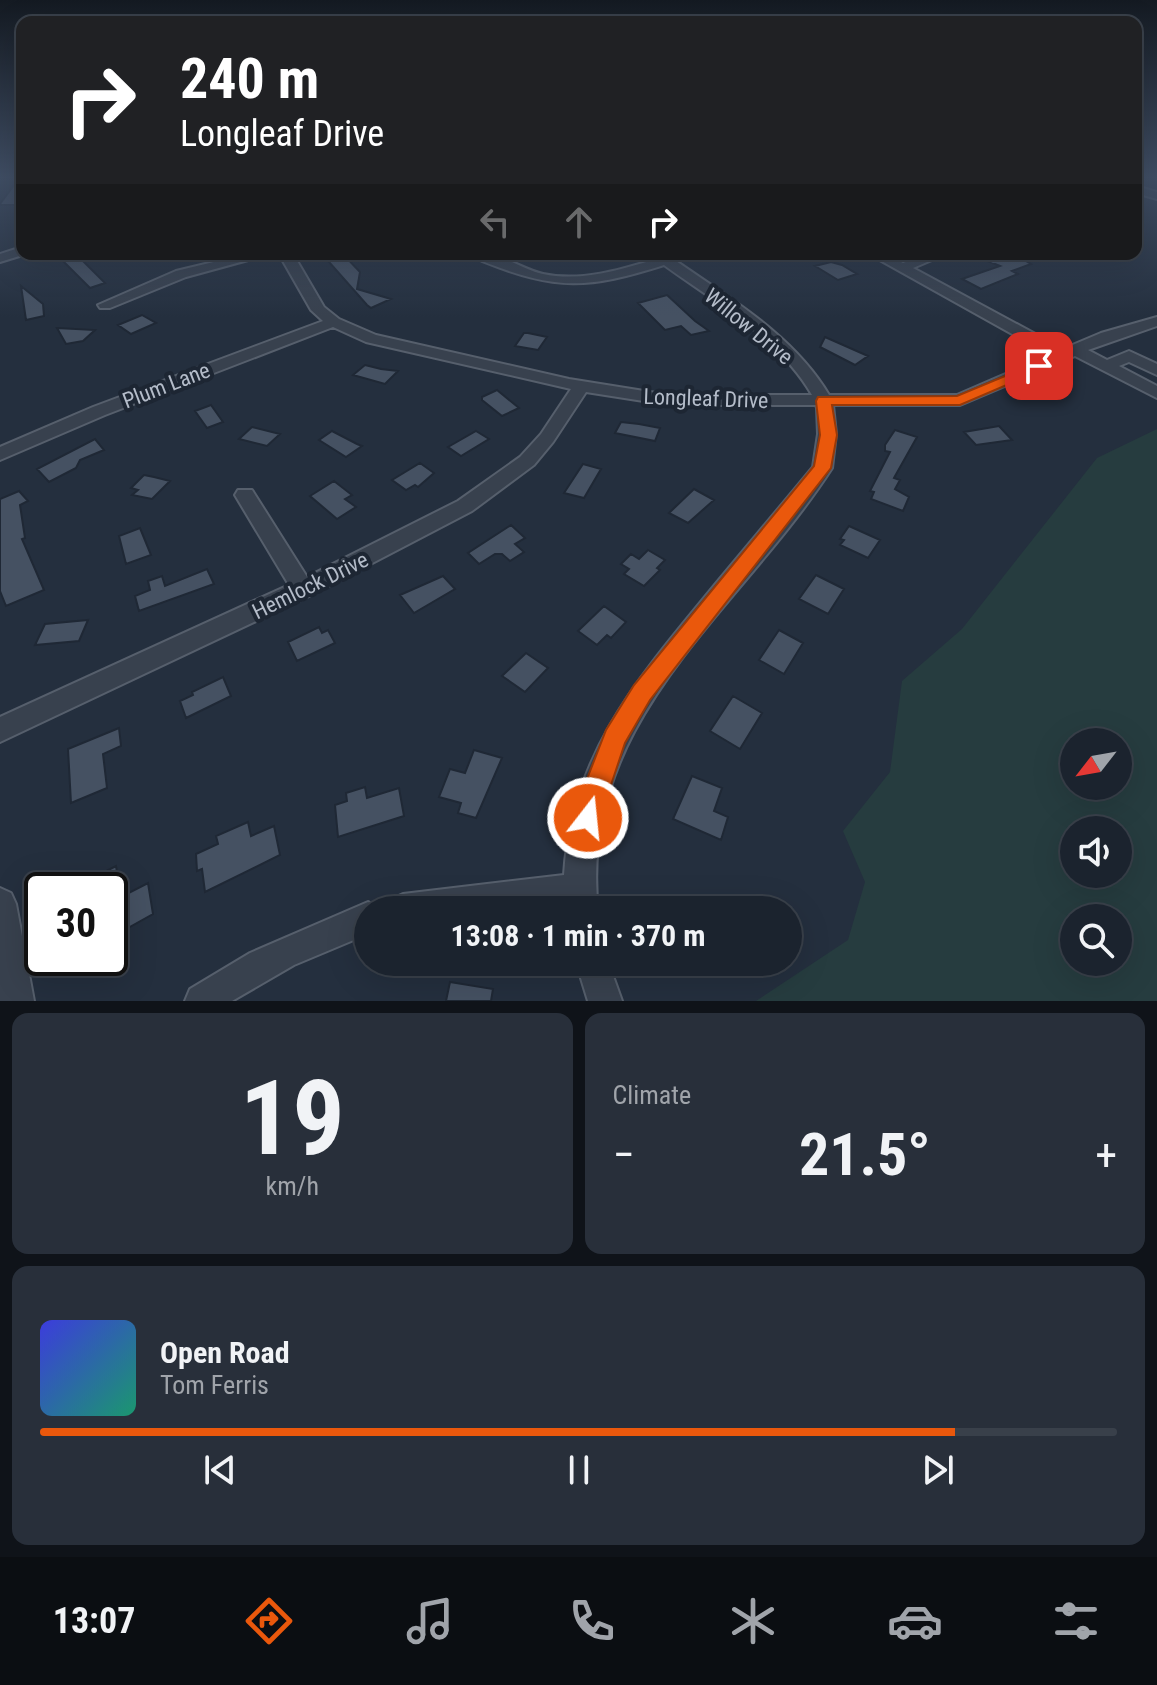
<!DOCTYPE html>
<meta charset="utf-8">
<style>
body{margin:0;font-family:"Roboto Condensed",sans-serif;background:#282f3a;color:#f1f3f6;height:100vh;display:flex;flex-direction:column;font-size:30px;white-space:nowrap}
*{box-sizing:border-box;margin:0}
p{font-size:26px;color:#a0a4aa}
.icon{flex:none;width:44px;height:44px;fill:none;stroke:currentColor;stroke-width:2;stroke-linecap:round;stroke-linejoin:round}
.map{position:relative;height:1001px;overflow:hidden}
.details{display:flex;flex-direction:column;gap:12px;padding:12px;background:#0f1319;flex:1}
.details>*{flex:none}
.top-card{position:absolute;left:16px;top:16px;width:1126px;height:244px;border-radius:16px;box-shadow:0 8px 32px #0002,0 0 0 2px #39404a;background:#202124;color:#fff;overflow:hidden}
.needle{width:52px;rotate:239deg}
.tools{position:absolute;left:1060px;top:728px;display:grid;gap:16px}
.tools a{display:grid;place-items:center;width:72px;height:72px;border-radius:50%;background:#1b232e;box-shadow:0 8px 32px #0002,0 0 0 2px #39404a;font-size:40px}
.speed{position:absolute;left:24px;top:872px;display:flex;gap:16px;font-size:40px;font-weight:700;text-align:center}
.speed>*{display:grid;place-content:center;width:104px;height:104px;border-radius:50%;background:#1b232e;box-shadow:0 8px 32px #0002,0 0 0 2px #39404a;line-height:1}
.speed .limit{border:4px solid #111;border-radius:12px;background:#fff;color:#111}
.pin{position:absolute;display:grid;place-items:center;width:68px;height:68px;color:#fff;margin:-34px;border-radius:16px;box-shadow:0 4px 12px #0006}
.me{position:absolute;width:88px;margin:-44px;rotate:16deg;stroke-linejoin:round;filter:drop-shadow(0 0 6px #0008)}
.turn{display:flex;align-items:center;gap:28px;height:168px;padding:0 32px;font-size:36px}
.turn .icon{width:104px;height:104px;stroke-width:2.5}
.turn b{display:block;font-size:56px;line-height:68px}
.lanes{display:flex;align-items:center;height:76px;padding:0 32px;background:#0003;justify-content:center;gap:40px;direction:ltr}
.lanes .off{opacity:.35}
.big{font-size:60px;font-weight:700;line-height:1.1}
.details .card{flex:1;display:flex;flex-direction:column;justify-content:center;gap:12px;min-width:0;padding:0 28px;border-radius:16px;background:#282f3a}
.details .dial{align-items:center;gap:0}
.dial b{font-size:104px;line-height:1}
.song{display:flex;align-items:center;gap:24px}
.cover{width:96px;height:96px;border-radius:12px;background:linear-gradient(135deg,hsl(240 70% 55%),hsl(160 70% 35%))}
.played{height:8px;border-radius:4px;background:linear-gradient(90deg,#ea580c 85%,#39404a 85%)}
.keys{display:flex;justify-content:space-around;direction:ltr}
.heat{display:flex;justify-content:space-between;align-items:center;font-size:44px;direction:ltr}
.details .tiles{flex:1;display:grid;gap:12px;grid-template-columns:1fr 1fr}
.card:last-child{grid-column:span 2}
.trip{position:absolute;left:354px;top:896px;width:448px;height:80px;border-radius:40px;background:#1b232e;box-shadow:0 8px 32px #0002,0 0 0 2px #39404a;font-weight:700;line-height:80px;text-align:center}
.menu{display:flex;height:128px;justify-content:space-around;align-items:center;background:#0b0e12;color:#a0a4aa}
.menu .icon{width:56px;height:56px}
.menu .selected{color:#ea580c}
.menu b{font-size:36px;color:#f1f3f6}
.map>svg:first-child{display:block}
.green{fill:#263c3f;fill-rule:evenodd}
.building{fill:#455162;stroke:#1f2835;stroke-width:2}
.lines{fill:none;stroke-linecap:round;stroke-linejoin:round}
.minor-casing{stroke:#565f6c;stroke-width:4}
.minor{fill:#38414e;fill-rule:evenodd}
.route{fill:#ea580c;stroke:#983908;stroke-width:2}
.labels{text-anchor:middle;stroke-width:8;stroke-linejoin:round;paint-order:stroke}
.street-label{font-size:22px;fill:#b4bcc9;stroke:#1d2633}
</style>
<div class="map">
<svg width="1157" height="1001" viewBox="0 0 1157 1001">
<rect width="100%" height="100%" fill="#242f3e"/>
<path class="green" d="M1157 429V1001H756L848 940 865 882 843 831 890 772 902 681 962 629 1097 458ZM1074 742H1118V786H1074ZM1074 830H1118V874H1074ZM1074 918H1118V962H1074Z"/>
<path class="building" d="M20 177 22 205H0V204Z
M56 254H76L105 283 90 288Z
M322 254H343L360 272 357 289 391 299 371 308 367 305Z
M1010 254H1040L1026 261 1031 264 1012 271 1018 274 981 289 962 279 1000 266 990 262Z
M831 262 842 265 857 274 838 280 815 266Z
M21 286 43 304 44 316 26 320Z
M667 295 695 321 709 331 691 335 681 326 665 330 638 303Z
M142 315 156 323 131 334 118 325Z
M57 328 95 330 83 341 66 344Z
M524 333H528L547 337 538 350 515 346Z
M825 337 868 356 855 365 820 347Z
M365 365 381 369 398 371 385 384 353 375Z
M497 390 519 408 502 416 482 400V397Z
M211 405 223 422 207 428 195 411Z
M621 422 639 424 660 428 655 441 615 433Z
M999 426 1012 440 976 445 964 432Z
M252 427 280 434 267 446 239 439Z
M895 430 917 437 894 478 900 480 895 489 909 497 903 511 871 499 874 492 870 491 890 452 885 451V445Z
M332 431 357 444 362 446 346 457 319 440Z
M476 431 489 439 461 456 448 447Z
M95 439 104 450 80 460 76 468 49 482 37 469Z
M420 463 434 473 418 487 415 485 406 490 392 480Z
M583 464 601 469 584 498 564 493Z
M144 475 154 477 170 481 152 499 132 495 138 490 131 488Z
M334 481 352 495 345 499 356 507 337 519 310 496Z
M694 489 714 500 688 523 669 513Z
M19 491 28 501 20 505 25 538 22 539 44 590 6 606 0 591V499Z
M511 525 525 538 515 544 524 552 510 561 502 554H495L479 564 468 553Z
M849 526 880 540 868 558 840 545 844 540 840 539Z
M140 528 151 555 126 564 119 536Z
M648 550 665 560 657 568 660 570 644 586 624 574 629 569 621 564 631 554 639 559Z
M207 569 214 584 139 611 135 596 150 590 148 581 162 576 165 586Z
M816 575 844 589 828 614 799 599Z
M443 576 455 589 414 613 400 595Z
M604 606 626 622 611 638 607 635 597 645 578 631Z
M88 620 79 641 35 645 45 624Z
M319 627 322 633 328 630 335 643 297 661 288 642Z
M779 630 803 643 784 674 759 660Z
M526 653 548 668 525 692 502 676Z
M223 677 231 696 186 718 180 701 193 695 192 692Z
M733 696 762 713 740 749 710 731Z
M119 728 121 746 103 754 107 788 71 803 68 749Z
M474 750 502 758 476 818 458 813 461 803 439 797 450 769 465 773Z
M692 776 722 788 714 811 728 817 721 840 673 819Z
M365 787 367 798 399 788 404 816 338 837 335 805 347 801 346 793Z
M248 822 251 836 274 826 280 855 205 892 202 869 197 871 196 854 218 844 216 836Z
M116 866 121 897 148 883 153 914 110 938V890H69Z
M450 982 493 989 491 1001H446Z"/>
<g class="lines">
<g class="minor-casing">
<path id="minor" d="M1136 186 1157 192V199L1136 193Z
M22 247V254H26L0 262V254Z
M247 254H270L186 277 110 308H100L98 305 176 271Z
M279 254H293L324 307 339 319 376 335 569 379 669 395H812C780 339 715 302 664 265 588 289 557 291 482 261V255C501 253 524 270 543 274 581 282 620 270 656 259L650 254H694L676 261C731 299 794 336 829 395H957L1050 355 869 254H886L903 263 927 254H946L913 268 1063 349 1101 333 1157 317V326L1088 350 1107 360 1129 351 1157 364V375L1129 362 1119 366 1157 386V398L1075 356 960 405H833L836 434 832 468C739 612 577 719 598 910H566V906L533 910H387L392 899 403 894 564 875C571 759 633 684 704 598 740 554 777 511 813 467L818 434 817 408 816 405H669L586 392 553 442 534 465 472 511 311 595 0 742V717L289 585 235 495 238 490H252L307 577 458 501 520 457 541 434 571 389 366 342 333 327 105 415 0 460V447L93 407 323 321 311 310Z
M0 888 11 893 16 904 34 1001H0Z
M368 902 381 910H368V934L294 965 232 1001H185L190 989 250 953Z
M576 962H608L622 1001H588Z"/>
</g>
<use href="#minor" class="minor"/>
</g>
<linearGradient id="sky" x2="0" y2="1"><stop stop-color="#141a22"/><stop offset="0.56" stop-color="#3f4d63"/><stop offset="1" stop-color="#3f4d63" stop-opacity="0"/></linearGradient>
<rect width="1157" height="317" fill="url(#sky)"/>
<path class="route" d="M1039 362 1047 366 1044 369 960 405H832L837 435 831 468 650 700 625 743 597 827 588 831 579 827 575 818 580 797 606 730 634 685 814 466 820 435 816 401 818 397 957 396Z"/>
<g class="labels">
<g class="street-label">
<text transform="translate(749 326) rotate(39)" y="8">Willow Drive</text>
<text transform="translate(166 385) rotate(-21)" y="8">Plum Lane</text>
<text transform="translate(706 398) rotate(2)" y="8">Longleaf Drive</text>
<text transform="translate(310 585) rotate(-26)" y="8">Hemlock Drive</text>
</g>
</g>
</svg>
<div class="tools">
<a><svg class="needle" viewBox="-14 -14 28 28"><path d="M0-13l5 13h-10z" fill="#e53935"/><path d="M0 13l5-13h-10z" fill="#a0a4aa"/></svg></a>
<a><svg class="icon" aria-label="sound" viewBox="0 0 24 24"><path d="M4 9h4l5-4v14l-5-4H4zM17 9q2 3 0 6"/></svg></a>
<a><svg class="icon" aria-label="search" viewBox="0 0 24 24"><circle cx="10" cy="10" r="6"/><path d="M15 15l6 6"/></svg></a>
</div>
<div class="speed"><div class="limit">30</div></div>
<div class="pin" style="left:1039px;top:366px;background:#d93025"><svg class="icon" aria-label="arrive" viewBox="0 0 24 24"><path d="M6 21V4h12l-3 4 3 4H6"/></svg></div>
<svg class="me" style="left:588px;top:818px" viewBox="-20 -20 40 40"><circle r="17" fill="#ea580c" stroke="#fff" stroke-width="3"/><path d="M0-11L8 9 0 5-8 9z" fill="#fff"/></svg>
<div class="trip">13:08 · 1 min · 370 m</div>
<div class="top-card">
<div class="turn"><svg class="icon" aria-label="right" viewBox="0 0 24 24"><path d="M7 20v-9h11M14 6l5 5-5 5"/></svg><div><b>240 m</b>Longleaf Drive</div></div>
<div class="lanes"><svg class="icon off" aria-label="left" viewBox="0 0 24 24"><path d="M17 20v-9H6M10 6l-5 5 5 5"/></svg><svg class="icon off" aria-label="ahead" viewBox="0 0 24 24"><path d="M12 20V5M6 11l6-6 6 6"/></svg><svg class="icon" aria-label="right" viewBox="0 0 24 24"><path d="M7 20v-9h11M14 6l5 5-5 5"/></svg></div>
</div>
</div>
<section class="details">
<div class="tiles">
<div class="card dial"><b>19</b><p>km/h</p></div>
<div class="card"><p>Climate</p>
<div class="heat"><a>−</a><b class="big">21.5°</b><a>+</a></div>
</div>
<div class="card">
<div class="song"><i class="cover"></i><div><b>Open Road</b><p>Tom Ferris</p></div></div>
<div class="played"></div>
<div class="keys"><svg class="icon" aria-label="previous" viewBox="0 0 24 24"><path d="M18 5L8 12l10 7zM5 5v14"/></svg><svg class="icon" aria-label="pause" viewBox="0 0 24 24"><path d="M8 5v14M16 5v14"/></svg><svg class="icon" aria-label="next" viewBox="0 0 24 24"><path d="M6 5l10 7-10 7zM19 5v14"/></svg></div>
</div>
</div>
</section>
<nav class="menu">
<b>13:07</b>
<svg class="icon selected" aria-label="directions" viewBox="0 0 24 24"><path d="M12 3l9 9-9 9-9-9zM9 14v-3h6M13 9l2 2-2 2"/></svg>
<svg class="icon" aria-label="music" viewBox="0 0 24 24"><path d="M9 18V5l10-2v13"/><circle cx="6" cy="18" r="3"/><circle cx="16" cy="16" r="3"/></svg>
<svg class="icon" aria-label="phone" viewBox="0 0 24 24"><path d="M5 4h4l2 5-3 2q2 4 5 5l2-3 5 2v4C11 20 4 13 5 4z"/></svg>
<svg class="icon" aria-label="climate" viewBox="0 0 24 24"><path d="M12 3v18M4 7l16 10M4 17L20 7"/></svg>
<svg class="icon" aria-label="car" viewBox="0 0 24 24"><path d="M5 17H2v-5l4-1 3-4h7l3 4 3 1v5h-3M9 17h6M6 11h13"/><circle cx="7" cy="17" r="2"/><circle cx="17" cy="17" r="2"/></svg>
<svg class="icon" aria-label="filters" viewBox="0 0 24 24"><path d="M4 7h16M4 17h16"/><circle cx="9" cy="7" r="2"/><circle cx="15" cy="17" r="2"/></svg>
</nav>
